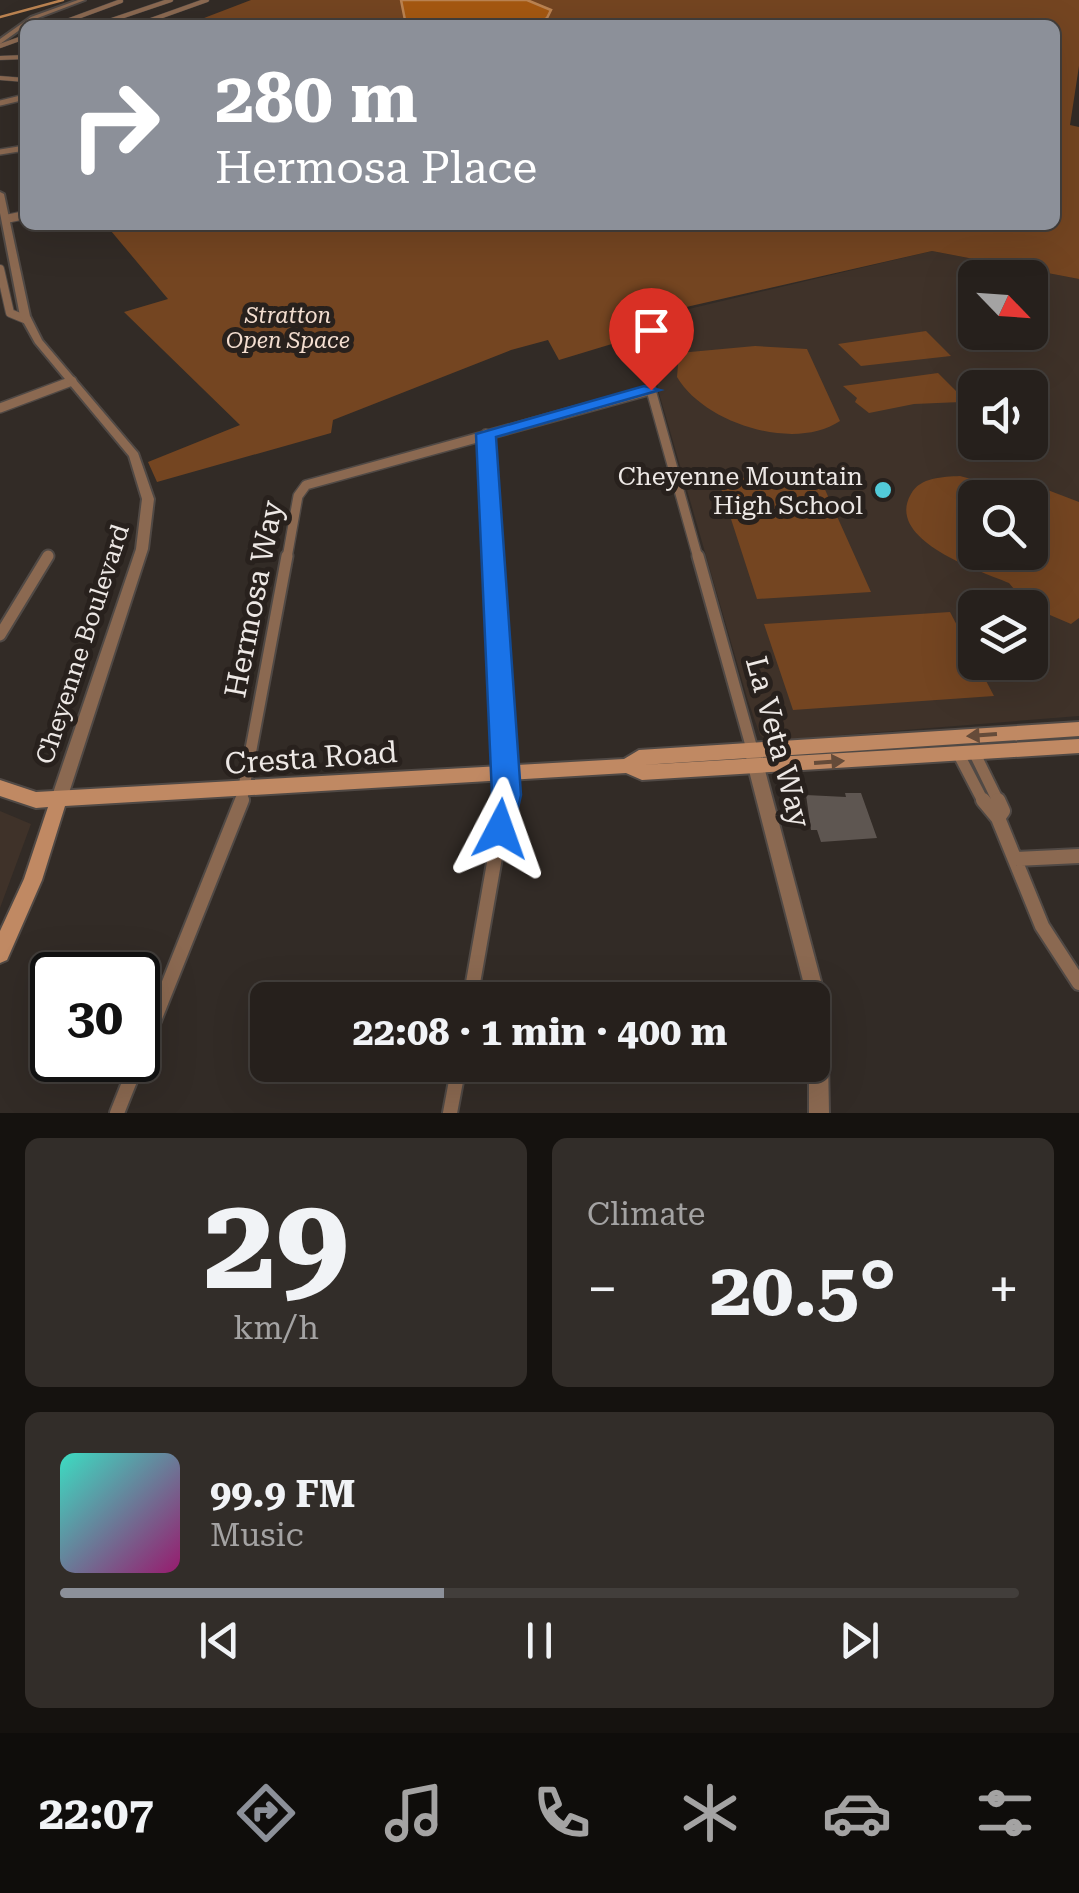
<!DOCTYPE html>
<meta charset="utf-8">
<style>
body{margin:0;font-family:"Roboto Serif",serif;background:#322d29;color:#f1f3f6;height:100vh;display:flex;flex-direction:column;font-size:38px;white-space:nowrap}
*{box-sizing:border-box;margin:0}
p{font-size:32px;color:#a4a3a3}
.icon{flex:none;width:55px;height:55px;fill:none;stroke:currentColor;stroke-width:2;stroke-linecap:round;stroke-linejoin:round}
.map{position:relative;height:1113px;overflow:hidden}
.drawer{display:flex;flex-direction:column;gap:25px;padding:25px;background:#15120f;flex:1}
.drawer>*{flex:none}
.guide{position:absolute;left:20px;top:20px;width:1040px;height:210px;border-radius:15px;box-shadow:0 10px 40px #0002,0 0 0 2px #423e3b;background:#8c9099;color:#fff;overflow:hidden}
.needle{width:65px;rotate:115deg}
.controls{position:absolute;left:958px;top:260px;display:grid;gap:20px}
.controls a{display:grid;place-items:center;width:90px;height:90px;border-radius:15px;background:#26201c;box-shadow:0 10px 40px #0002,0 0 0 2px #423e3b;font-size:50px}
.speed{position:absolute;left:30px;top:952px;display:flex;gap:20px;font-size:50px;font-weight:700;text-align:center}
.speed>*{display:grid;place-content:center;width:130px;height:130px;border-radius:50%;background:#26201c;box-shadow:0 10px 40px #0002,0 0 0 2px #423e3b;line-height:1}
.speed .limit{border:5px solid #111;border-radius:15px;background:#fff;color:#111}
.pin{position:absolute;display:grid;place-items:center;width:85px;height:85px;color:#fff;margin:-102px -42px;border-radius:50% 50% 50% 0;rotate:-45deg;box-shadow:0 0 10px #0007}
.pin .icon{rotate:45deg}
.me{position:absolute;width:110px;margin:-55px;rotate:4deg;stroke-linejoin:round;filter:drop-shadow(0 0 8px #0008)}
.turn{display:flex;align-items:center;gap:35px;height:210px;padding:0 30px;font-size:45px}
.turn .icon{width:130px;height:130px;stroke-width:2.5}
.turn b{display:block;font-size:70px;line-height:85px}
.big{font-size:75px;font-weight:700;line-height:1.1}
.drawer .widget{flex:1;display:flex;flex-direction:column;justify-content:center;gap:15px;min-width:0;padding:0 35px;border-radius:15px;background:#322d29}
.drawer .dial{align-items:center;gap:0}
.dial b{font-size:130px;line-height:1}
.song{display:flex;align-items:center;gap:30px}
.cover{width:120px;height:120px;border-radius:15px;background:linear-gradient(135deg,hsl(170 70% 55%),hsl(320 70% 35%))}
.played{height:10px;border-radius:5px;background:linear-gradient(90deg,#8c9099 40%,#423e3b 40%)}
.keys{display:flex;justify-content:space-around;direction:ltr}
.heat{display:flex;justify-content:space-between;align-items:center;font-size:55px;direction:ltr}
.drawer .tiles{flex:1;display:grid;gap:25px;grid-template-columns:1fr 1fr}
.widget:last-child{grid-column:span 2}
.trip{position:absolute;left:250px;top:982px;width:580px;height:100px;border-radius:15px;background:#26201c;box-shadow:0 10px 40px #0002,0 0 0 2px #423e3b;font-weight:700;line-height:100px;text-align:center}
.menu{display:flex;height:160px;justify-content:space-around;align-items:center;background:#0f0d0b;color:#a4a3a3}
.menu .icon{width:70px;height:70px}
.menu .current{color:#8c9099}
.menu b{font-size:45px;color:#f1f3f6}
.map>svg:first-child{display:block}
.built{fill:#3f3229;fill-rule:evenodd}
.green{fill:#744521;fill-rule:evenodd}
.water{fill:#a55811;stroke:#bb8351;stroke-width:2.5}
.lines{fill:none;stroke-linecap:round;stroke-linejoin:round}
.stream{stroke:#bb8351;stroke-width:2.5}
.building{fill:#5e5651}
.minor-far5-casing{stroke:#504945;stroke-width:5}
.minor-far4-casing{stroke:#504945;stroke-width:8}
.minor-far3-casing{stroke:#504945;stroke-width:10}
.minor-far2-casing{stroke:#504945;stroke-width:12}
.minor-far1-casing{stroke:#504945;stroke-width:15}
.minor-casing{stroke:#504945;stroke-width:18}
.tertiary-casing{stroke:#504945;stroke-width:4}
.secondary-casing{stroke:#504945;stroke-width:4}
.minor-far5{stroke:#8b6951;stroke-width:4}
.minor-far4{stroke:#8b6951;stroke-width:5}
.minor-far3{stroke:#8b6951;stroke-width:8}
.minor-far2{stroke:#8b6951;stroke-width:9}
.minor-far1{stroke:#8b6951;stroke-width:11}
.minor{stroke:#8b6951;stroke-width:14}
.tertiary{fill:#8b6951;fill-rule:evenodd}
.secondary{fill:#c08963;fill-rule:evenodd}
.oneway{fill:#654b39}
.route{fill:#1a73e8;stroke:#114b97;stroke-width:2.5}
.poi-dot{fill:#52cbd9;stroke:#28211d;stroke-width:4}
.labels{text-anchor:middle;stroke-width:10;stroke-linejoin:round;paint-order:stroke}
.far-park-label{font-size:22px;font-style:italic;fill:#f4ded0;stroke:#28211d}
.poi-label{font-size:25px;fill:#ede8e5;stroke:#28211d;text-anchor:end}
.street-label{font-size:25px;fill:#ede8e5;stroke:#28211d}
.near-street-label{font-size:30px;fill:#ede8e5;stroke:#28211d}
</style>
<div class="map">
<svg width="1079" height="1113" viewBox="0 0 1079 1113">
<rect width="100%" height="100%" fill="#322b26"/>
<path class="built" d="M932 251 1079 279V716L767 741 760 735 748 701 659 393 653 354 656 335 672 313ZM975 278H1030V332H975ZM975 388H1030V442H975ZM975 498H1030V552H975ZM975 608H1030V662H975Z
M0 811 31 824 0 908Z"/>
<path class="green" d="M251 0H1079V66L1070 125 1079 127V279L932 251 660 313 644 344 649 382 625 340 559 360 548 340 511 350 333 420 331 433 157 482 148 462 240 425 124 312 168 299 106 225H1055V25L191 23Z
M926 331 951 356 861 366 838 344Z
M755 346 807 349 840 421C794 452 704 423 677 377L679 353Z
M938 373 964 399 961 402 914 404 869 413 855 402 857 398 843 386Z
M818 474 871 592 757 599 718 479Z
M960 476 1020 492 1032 484 1079 502V618L1071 624 1010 598 1014 589 1009 583C980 571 884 540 911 494 920 477 943 477 960 476ZM975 498H1030V552H975Z
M950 612 994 696 793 710 764 624Z"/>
<path class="water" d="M401 0H527L551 10 547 18 534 25H406Z"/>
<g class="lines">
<path class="stream" d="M0 17 63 0"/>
</g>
<path class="building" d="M845 793H861L877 838 821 842 817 830H811L806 795 846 797Z"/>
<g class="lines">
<g class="minor-far5-casing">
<path id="minor-far5" d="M56 25 121 1
M97 25 171 0
M137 25 207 0
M0 46 25 37
M0 58 25 57
M0 78 25 80"/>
</g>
<g class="minor-far4-casing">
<path id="minor-far4" d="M0 103 25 97
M0 152 25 148"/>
</g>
<g class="minor-far3-casing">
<path id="minor-far3" d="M6 219 25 215
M0 269 10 313 27 320"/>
</g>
<g class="minor-far2-casing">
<path id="minor-far2" d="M0 408 72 381
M486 434 493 558
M287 558 298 496 306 485 651 390 698 558"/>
</g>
<g class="minor-far1-casing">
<path id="minor-far1" d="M493 556 505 803
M698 556 752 749
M0 635 48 556
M974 752 999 803
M958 753 984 803
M241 803 287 556"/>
</g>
<g class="minor-casing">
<path id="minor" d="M983 800 998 818
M998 800 1003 811 998 818 1042 926 1079 983
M1015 859 1079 856
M470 1000 505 800
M117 1113 242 800
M450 1113 459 1065"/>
</g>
<g class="tertiary-casing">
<path id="tertiary" d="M78 0H85L35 19 0 44V39L31 17Z
M0 192 4 194 30 316 42 340 138 453 154 499 148 549 67 799 65 804 59 806 53 804 51 799 136 549 142 499 129 456 35 343 20 316 0 213Z
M754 752 759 754 762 759 827 1004 829 1113H809V1065H812V1000H808L746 759 749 754Z"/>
</g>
<g class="secondary-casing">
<path id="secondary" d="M1079 722V736L642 765 1079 739V753L642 780 626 773 65 806 42 880 7 960 0 963V931L24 879 48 807 36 808 0 796V780L36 792 624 759 639 750Z"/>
</g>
<use href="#minor-far5" class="minor-far5"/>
<use href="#minor-far4" class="minor-far4"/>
<use href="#minor-far3" class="minor-far3"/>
<use href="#minor-far2" class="minor-far2"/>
<use href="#minor-far1" class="minor-far1"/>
<use href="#minor" class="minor"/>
<use href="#tertiary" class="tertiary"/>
<use href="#secondary" class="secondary"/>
</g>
<defs><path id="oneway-solid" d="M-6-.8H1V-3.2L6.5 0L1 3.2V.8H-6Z" transform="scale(2.5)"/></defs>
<g class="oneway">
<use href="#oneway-solid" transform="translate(982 735) rotate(176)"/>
<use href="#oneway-solid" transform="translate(829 762) rotate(-4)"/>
</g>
<path class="route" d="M644 386 660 390 496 437 521 795 511 839 500 843 490 839 485 829 492 795 476 434Z"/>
<circle class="poi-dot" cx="883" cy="490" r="10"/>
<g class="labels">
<g class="far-park-label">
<text x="288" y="323">Stratton<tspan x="288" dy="25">Open Space</tspan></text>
</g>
<g class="poi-label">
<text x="863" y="485">Cheyenne Mountain<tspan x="863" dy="29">High School</tspan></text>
</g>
<g class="street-label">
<text transform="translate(82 644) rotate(-72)" y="9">Cheyenne Boulevard</text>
</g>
<g class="near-street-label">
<text transform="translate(254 599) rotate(-79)" y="10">Hermosa Way</text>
<text transform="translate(778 742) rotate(75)" y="10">La Veta Way</text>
<text transform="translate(311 758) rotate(-4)" y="10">Cresta Road</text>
</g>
</g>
</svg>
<div class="controls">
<a><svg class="needle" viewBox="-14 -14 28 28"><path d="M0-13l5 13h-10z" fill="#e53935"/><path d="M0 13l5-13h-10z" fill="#a4a3a3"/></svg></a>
<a><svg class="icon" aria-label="sound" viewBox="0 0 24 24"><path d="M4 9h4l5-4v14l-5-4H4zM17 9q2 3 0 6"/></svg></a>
<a><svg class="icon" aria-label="search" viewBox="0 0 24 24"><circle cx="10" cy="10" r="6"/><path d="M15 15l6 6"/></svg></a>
<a><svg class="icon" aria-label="layers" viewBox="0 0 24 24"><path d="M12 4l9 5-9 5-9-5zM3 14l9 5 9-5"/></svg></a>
</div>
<div class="speed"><div class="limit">30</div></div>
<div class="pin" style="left:651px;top:390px;background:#d93025"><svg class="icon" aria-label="arrive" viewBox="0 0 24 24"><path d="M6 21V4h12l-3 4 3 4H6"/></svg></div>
<svg class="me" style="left:500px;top:829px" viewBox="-20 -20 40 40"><path d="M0-17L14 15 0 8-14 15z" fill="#1a73e8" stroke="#fff" stroke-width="4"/></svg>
<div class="trip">22:08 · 1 min · 400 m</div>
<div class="guide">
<div class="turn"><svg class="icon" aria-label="right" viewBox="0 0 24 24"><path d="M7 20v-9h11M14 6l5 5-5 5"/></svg><div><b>280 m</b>Hermosa Place</div></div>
</div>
</div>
<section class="drawer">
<div class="tiles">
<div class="widget dial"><b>29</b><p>km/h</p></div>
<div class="widget"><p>Climate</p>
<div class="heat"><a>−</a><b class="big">20.5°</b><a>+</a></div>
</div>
<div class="widget">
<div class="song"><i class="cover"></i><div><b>99.9 FM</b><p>Music</p></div></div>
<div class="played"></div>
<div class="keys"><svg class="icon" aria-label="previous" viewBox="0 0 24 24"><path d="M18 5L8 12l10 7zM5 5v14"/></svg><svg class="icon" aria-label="pause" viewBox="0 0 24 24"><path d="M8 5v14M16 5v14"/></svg><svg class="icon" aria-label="next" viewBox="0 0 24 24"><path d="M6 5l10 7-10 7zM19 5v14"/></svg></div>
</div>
</div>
</section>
<nav class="menu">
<b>22:07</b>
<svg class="icon current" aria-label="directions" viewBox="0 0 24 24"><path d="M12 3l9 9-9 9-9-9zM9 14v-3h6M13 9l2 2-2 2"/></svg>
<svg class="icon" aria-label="music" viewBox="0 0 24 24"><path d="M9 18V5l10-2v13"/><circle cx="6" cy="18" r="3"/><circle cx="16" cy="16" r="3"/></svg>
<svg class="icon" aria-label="phone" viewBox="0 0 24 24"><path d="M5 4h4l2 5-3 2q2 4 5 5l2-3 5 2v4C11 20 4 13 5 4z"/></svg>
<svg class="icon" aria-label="climate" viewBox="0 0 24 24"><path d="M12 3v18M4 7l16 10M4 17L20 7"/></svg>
<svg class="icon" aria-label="car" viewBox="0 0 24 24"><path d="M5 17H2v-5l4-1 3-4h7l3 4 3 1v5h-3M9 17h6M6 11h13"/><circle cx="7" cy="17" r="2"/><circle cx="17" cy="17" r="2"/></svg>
<svg class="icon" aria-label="filters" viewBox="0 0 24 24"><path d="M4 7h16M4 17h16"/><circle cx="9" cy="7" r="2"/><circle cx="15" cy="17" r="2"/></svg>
</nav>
